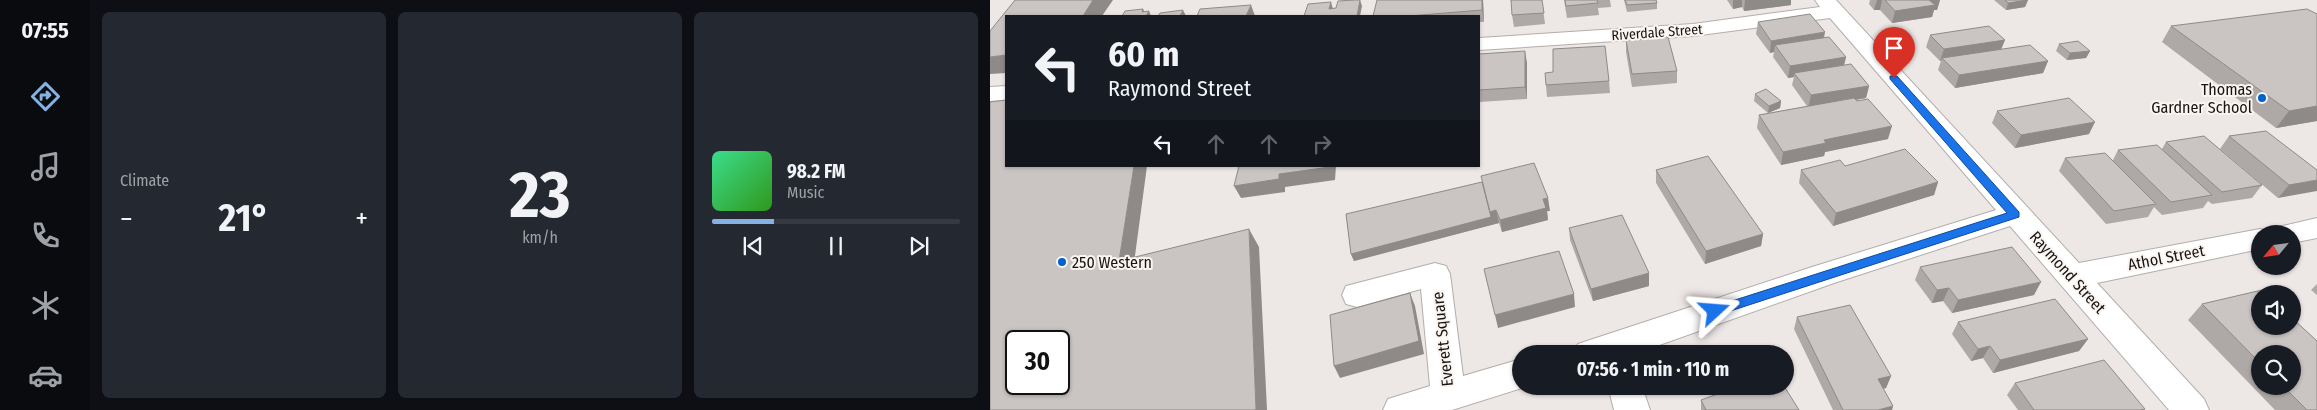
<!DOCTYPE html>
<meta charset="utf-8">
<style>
body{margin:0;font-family:"Fira Sans Condensed",sans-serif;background:#242831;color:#f1f3f6;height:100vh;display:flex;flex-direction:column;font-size:19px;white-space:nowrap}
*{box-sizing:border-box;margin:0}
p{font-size:16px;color:#9ea1a6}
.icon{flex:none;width:28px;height:28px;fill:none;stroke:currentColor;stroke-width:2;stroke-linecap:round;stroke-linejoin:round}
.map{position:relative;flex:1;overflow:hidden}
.details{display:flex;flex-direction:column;gap:12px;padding:12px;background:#0d0f14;width:900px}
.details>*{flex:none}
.top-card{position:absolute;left:15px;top:15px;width:475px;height:152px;border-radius:0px;box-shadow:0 1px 4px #0004;background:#171b24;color:#f1f3f6;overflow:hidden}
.needle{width:32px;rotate:241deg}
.controls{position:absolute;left:1261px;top:225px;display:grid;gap:10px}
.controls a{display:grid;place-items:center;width:50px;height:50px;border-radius:50%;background:#171b24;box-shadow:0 1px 4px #0004;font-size:25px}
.speed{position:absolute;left:15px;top:330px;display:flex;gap:10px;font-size:25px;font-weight:700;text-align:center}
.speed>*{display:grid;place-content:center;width:65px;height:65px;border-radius:50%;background:#171b24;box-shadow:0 1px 4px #0004;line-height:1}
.speed .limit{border:2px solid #111;border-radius:8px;background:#fff;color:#111}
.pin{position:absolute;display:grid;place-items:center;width:42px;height:42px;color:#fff;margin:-51px -21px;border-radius:50% 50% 50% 0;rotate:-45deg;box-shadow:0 0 5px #0007}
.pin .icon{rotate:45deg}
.me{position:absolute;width:55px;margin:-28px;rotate:71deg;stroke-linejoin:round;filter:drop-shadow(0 0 4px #0008)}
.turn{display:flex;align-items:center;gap:18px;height:105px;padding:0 20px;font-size:22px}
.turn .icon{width:65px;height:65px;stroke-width:2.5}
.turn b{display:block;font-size:35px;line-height:42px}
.lanes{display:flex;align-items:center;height:48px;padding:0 20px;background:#0003;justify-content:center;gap:25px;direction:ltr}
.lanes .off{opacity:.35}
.big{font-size:38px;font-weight:700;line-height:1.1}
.details .card{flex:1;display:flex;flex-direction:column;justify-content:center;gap:8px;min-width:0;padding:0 18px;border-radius:8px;background:#242831}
.details .dial{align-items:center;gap:0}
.dial b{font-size:65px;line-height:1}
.song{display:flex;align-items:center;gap:15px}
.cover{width:60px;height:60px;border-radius:8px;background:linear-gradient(135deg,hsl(150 70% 55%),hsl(110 70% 35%))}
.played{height:5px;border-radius:2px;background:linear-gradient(90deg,#85b2e2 25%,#363941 25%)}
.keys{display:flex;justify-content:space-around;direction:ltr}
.heat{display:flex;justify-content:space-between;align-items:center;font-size:28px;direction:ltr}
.details .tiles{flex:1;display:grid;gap:12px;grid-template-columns:repeat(3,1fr)}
.trip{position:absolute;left:522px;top:345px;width:282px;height:50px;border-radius:25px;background:#171b24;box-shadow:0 1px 4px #0004;font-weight:700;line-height:50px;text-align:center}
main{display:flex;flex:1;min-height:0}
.dock{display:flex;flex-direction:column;width:90px;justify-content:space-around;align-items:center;background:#090b0e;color:#9ea1a6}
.dock .icon{width:35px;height:35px}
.dock .active{color:#85b2e2}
.dock b{font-size:22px;color:#f1f3f6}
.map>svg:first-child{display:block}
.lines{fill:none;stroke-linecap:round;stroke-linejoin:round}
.minor-casing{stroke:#b3aeab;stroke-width:2}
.minor{fill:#fff;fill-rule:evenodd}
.wall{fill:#aea9a7;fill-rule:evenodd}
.shaded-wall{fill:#8d8a88}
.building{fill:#cac5c2;stroke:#8d8a88;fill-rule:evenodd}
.route{fill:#1a73e8;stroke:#114b97}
.poi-dot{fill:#0062ca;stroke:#fbf5f2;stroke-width:2}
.labels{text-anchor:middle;stroke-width:4;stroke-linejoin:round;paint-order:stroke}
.far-street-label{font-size:14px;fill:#171514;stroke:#fbf5f2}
.poi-label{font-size:16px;fill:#171514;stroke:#fbf5f2;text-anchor:end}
.street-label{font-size:16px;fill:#171514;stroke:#fbf5f2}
</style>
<main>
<nav class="dock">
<b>07:55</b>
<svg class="icon active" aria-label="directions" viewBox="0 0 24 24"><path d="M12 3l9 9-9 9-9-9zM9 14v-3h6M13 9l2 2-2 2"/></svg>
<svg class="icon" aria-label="music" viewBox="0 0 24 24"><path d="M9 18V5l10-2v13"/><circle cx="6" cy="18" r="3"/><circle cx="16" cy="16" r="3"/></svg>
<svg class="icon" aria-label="phone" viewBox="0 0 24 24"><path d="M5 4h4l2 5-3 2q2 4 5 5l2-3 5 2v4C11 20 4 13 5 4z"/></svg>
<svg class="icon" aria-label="climate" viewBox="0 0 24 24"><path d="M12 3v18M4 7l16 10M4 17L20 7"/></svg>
<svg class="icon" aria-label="car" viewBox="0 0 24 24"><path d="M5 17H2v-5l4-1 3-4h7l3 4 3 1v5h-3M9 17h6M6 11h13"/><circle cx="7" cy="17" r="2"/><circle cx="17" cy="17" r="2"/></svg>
</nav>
<section class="details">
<div class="tiles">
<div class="card"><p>Climate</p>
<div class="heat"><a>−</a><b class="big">21°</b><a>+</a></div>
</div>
<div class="card dial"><b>23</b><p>km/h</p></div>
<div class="card">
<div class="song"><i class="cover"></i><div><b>98.2 FM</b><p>Music</p></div></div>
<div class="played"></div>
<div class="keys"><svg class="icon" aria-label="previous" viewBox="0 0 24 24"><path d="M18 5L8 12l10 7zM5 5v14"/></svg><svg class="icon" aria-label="pause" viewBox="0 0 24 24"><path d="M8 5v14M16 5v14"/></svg><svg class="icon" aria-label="next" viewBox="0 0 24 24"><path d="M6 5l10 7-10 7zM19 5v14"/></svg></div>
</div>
</div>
</section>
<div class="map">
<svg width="1327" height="410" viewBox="0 0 1327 410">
<rect width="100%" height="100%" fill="#ede7e5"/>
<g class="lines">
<g class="minor-casing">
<path id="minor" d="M825 0H846L1089 263 1270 229 1280 232 1281 234H1270V249L1107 283 1214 399 1219 410H1179L1020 226 844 283 644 354H583L588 344 600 340 822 267 1006 210 840 18 703 36 489 50V38L703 24 830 7Z
M16 86V100L0 101V87Z
M1327 218V238L1302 243V234H1284L1288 227Z
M445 263 456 266 460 274 473 376 531 359V386H538L462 410H393L398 399 440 386 431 289 367 307 356 304 352 295 356 286Z
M618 386H652L660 410H624Z"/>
</g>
<use href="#minor" class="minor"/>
</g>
<path class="wall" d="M387 0H493L494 22H489V16H383Z
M552 0 555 24 524 27 522 15Z
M574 0H620L621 7 608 8 609 15 577 18Z
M634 0H666L667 3V9L637 12Z
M737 0H801V5L754 11 752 7 743 9Z
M880 0H950L947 10H944L942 17 902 23 890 10H884L879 4Z
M1004 0H1038L1035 7 1016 10Z
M1327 14V121L1286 128 1172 42 1181 26Z
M768 22 834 38 856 57 854 65 879 86 876 98 866 100 898 139 835 152 834 156 791 165 767 128 769 115 817 106 802 85 804 77 798 78 783 57 784 52 780 53 766 34Z
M940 35 1015 40 1011 49 1058 61 1053 73 965 88 948 70 951 61H950L936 47Z
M636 40 687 71V83L642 87 636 52Z
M1069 44 1100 51 1096 58 1077 60 1066 51Z
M489 54 537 63V99L489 102Z
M563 72 619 81 620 93 557 97 556 85Z
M765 94 791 101 790 108 778 113 764 101Z
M1007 111 1099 134 1025 148 1002 123Z
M1239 136 1327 170 1288 198 1230 149Z
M1176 142 1272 185 1262 198 1222 204 1218 201 1213 208 1172 215 1164 207 1158 217 1116 224 1069 171 1075 158 1123 160 1128 150 1172 149Z
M855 166 948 182 944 195 843 226 809 183 811 170Z
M666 170 773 234 771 246 715 264 666 183Z
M557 211 558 220 512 232 509 223 364 261 361 254 356 214 560 211Z
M579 228 659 286 603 301 580 240Z
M930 267 1044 295 962 313 953 301 942 303 925 280Z
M1327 284V295L1321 290Z
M1272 290 1276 294H1270V326H1302V318L1327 341V410H1285L1198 320 1212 304ZM1270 354H1302V386H1270Z
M807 317 901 376 896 388 893 389 903 406 902 410H843L804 329Z
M968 322 1098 339 1089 351 1003 373 993 358 981 361 962 334Z
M1025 383 1155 409 1154 410H1028L1017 395Z
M711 400 809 410H711Z"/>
<path class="shaded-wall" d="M103 0H123L112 16H93Z
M370 0 372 6 370 16H367Z
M492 0H493L494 22 492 10Z
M743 0H752V7L743 9Z
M755 0H801V5L754 11Z
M887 0H892L890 10H884Z
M939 0H950L947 10H944L942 17 902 23 905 11Z
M1038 0 1035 7 1016 10 1018 3Z
M341 2 343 9H339Z
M261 5 265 16H256Z
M153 9 156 15 159 11 161 16H154L152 12Z
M193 10 196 16H190Z
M835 32 833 44 785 45 784 52 780 53 781 41Z
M1015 40 1010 52 952 58 951 61H950L954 49Z
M535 51 537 63V99L535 87Z
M1100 51 1096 58 1077 60 1080 53Z
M16 55V73L0 74V57Z
M856 57 853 69 804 73V77L798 78 800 66Z
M1058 61 1053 73 965 88 969 75Z
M879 86 876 98 818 108 821 95Z
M791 101 790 108 778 113 779 106Z
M1327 106V121L1286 128 1299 111Z
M1105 122 1099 134 1025 148 1031 135Z
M902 126 898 139 835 152 834 156 791 165 793 152 834 140Z
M144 166H157L142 278 129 261Z
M340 166H346L345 180 295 187V192L251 198 244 186 289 174Z
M1327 180V191L1288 198 1299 185Z
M948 182 944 195 843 226 846 213Z
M558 198 560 211H557L558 220 512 232 510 220 553 199Z
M506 210 509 223 364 261 361 254Z
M259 229 269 247 277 410H266Z
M773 234 771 246 715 264 716 251Z
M659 273V286L603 301 601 289Z
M1051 282 1044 295 962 313 968 300Z
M959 288 953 301 942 303 947 290Z
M420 293 425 306 434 354 350 378 344 366Z
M584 294 585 307 508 328 505 315Z
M1098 339 1089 351 1003 373 1010 360Z
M1000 346 993 358 981 361 988 349Z
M901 376 896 388 884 391 888 379Z
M903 406 902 410H888Z"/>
<path class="building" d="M25 0H103L93 16H16V55L0 57V31Z
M365 0H370L367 16H314L318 4 341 2 339 9 346 8 348 1Z
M387 0H492V10L419 16H383Z
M521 0H552L554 13 522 15Z
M575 0H607L608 3 576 6Z
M635 0H666L667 3 637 5Z
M895 0H939L945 5 905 11Z
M1015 0H1038L1018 3Z
M261 5 256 16H207L210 9Z
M153 9 152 12 159 11 156 16H132L135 11Z
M1317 9 1327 14V106L1299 111 1181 26Z
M193 10 190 16H168L170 13Z
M820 14 835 32 781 41 768 22Z
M999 26 1015 40 954 49 940 35Z
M678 37 687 71 642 74 636 40Z
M839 37 856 57 800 66 785 45Z
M1088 41 1100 51 1080 53 1069 44Z
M1040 45 1058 61 969 75 952 58Z
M615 46 619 81 556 85 555 73 563 72V49Z
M535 51V87L489 90V54Z
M861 64 879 86 821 95 804 73Z
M776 89 791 101 779 106 765 94Z
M864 98 867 101 878 99 902 126 834 140 836 143 793 152 769 115Z
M1079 98 1105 122 1031 135 1007 111Z
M16 100V166H144L129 261 259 229 266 410H0V102ZM26 341H69V384H26Z
M1276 131 1327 170V180L1299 185 1239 136Z
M1214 136 1272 185 1232 192 1176 142Z
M1167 145 1222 195 1181 202 1128 150Z
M915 149 948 182 846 213 811 170 850 160 855 166Z
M1115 153 1166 204 1124 211 1075 158Z
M718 156 773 234 716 251 666 170Z
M544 163 558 198 553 199 556 208 510 220 506 210 500 212 491 176Z
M249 166H340V167L289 174V179L244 186Z
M492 182 501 217 361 254 356 214Z
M632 215 659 273 601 289 579 228Z
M1022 247 1051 282 968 300 959 288 947 290 930 267Z
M569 251 584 294 505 315 494 269Z
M1272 290 1276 294H1270V326H1302V318L1327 341V410H1317L1293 386H1302V354H1270V363L1212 304Z
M420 293 429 341 344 366 340 315Z
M1065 299 1098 339 1010 360 1000 346 988 349 968 322Z
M860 305 901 376 888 379 903 406 888 410H853L807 317Z
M1114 360 1155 409 1150 410H1044L1025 383Z
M749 386H794L809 410H716L711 400Z"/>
<path class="route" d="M900 76H907L1029 212V217L725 316 720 315 718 311 720 308 1017 213 900 79Z"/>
<g class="poi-dot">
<circle cx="1272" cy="98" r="5"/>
<circle cx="72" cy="262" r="5"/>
</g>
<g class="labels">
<g class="far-street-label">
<text transform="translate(667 32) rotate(-4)" y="5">Riverdale Street</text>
</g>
<g class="poi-label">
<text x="1262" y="95">Thomas<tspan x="1262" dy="18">Gardner School</tspan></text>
<text x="82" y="268" text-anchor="start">250 Western</text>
</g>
<g class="street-label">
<text transform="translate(1176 257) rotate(-11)" y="6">Athol Street</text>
<text transform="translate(1078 272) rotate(48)" y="6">Raymond Street</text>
<text transform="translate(452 339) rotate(-96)" y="6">Everett Square</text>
</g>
</g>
</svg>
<div class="controls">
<a><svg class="needle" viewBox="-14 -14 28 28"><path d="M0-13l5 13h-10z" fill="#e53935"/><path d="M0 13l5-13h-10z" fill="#9ea1a6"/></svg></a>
<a><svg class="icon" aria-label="sound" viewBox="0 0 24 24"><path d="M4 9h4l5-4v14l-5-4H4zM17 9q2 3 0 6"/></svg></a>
<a><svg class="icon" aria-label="search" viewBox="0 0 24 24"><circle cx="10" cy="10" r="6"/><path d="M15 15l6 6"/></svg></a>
</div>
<div class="speed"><div class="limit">30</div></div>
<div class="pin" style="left:904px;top:78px;background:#d93025"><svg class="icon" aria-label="arrive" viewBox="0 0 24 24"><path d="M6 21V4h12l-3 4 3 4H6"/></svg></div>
<svg class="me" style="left:725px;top:311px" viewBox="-20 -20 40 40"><path d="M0-17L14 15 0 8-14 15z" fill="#1a73e8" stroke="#fff" stroke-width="4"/></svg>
<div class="trip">07:56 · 1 min · 110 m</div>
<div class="top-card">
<div class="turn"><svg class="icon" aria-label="left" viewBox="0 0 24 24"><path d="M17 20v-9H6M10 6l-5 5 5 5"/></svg><div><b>60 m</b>Raymond Street</div></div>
<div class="lanes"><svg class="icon" aria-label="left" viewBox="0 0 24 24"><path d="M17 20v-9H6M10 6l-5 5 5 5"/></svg><svg class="icon off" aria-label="ahead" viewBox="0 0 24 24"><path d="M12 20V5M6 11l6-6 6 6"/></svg><svg class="icon off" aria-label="ahead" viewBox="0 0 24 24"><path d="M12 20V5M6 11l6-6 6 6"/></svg><svg class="icon off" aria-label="right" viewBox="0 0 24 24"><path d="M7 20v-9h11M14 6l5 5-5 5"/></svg></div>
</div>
</div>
</main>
